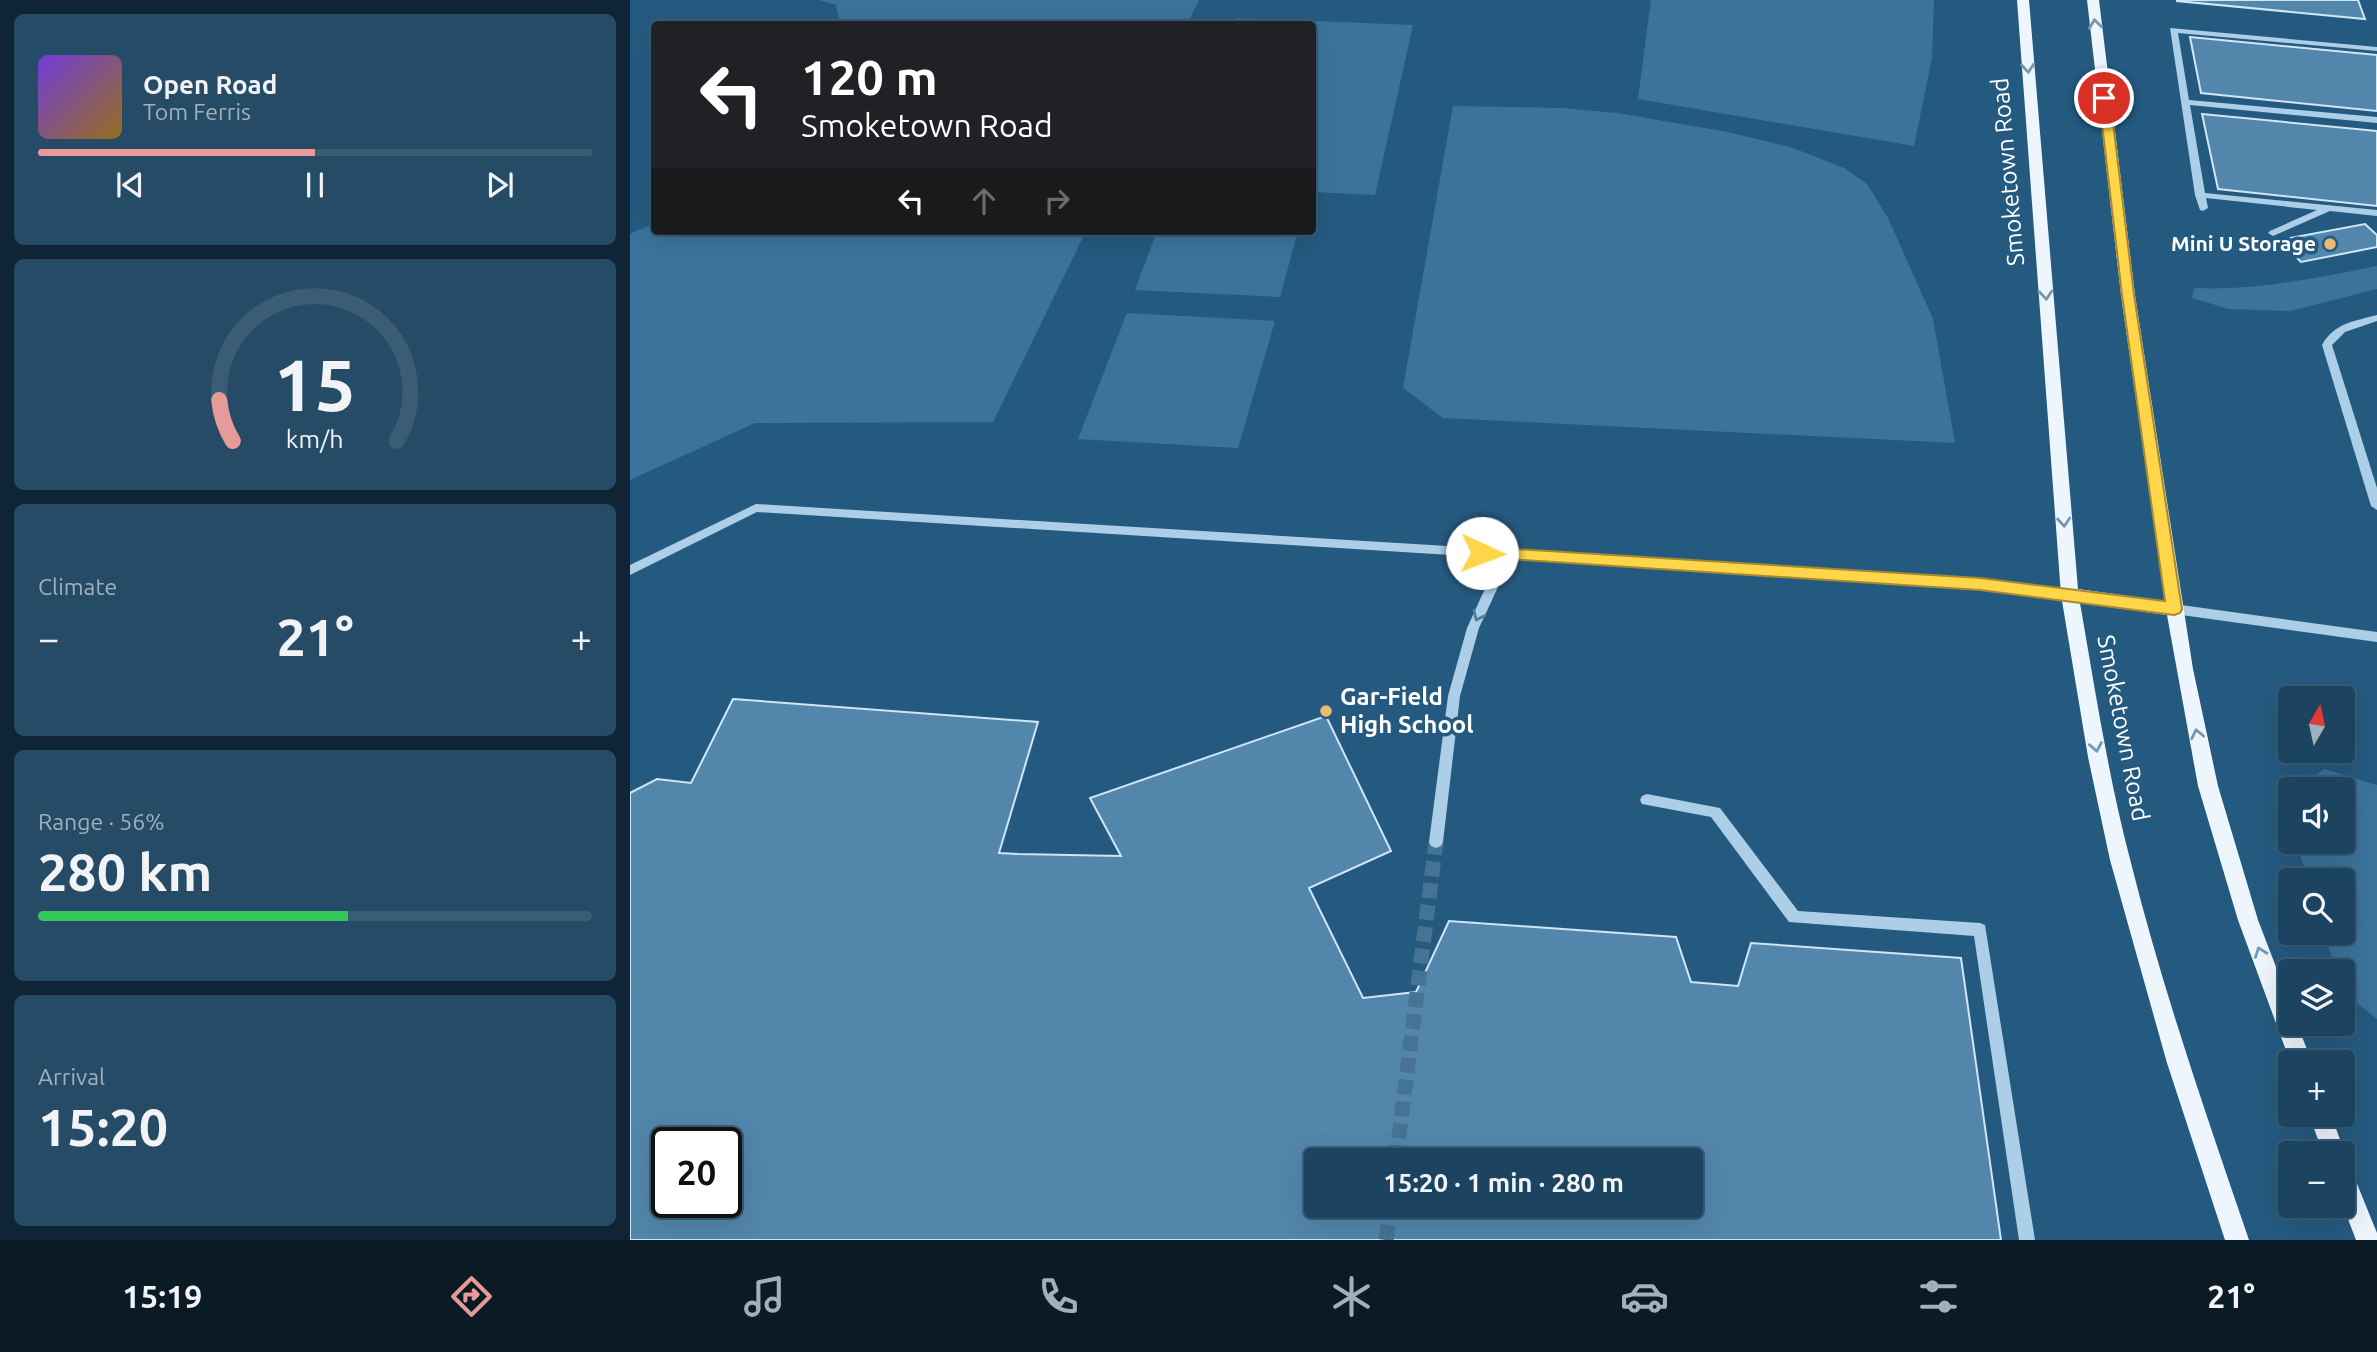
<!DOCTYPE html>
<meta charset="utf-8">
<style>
body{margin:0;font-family:Ubuntu,sans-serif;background:#254b66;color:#f1f3f6;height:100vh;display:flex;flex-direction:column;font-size:26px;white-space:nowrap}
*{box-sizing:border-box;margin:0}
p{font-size:23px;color:#a0b0bd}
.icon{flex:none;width:38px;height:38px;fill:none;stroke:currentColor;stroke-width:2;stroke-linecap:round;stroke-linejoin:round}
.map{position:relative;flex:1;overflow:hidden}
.drawer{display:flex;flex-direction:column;gap:14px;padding:14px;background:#0f2535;width:630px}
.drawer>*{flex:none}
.top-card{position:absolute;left:21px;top:21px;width:665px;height:214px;border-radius:7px;box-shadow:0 7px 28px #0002,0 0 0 2px #3a5c75;background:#202124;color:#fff;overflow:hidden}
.needle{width:46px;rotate:9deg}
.controls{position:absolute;left:1648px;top:686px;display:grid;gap:14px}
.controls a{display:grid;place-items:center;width:77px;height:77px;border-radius:7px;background:#1c4460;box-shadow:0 7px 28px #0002,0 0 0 2px #3a5c75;font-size:35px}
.speed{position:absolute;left:21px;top:1127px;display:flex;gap:14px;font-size:35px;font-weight:700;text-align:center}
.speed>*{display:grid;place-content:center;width:91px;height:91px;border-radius:50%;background:#1c4460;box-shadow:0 7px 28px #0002,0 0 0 2px #3a5c75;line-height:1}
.speed .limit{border:4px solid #111;border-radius:10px;background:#fff;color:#111}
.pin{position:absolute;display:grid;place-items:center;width:60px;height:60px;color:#fff;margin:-30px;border:4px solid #fff;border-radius:50%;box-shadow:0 2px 7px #0007}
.me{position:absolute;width:77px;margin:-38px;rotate:92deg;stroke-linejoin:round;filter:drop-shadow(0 0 5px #0008)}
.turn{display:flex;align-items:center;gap:24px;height:147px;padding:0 35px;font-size:32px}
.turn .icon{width:91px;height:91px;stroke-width:2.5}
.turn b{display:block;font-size:49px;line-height:60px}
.lanes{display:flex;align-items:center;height:66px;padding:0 35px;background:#0003;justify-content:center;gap:35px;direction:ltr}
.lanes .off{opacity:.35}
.big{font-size:52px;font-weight:700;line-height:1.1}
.drawer .card{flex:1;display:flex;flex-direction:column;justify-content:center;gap:10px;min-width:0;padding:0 24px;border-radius:10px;background:#254b66}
.drawer .dial{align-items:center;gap:0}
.dial svg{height:182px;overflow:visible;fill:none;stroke:#3a5c75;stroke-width:7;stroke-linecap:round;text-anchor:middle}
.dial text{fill:#f1f3f6;stroke:none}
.song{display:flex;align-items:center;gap:21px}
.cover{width:84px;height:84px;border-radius:10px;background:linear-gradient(135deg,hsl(260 70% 55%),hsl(40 70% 35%))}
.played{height:7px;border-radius:4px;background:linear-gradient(90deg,#e69b98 50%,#3a5c75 50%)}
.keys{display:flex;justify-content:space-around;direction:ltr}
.heat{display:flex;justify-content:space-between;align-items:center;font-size:38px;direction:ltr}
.charge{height:10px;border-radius:5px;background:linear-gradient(90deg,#34c759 56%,#3a5c75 0)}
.trip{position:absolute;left:674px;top:1148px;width:399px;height:70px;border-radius:7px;background:#1c4460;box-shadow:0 7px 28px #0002,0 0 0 2px #3a5c75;font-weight:700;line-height:70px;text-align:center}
.menu{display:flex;height:112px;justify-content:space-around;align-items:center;background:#0b1b26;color:#a0b0bd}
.menu .icon{width:49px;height:49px}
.menu .current{color:#e69b98}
.menu b{font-size:32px;color:#f1f3f6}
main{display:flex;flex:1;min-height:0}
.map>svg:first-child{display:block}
.green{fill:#3a749d}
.building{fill:#5286ab;stroke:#cfe6f5;stroke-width:2;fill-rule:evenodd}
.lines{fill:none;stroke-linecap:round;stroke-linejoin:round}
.minor-tunnel{stroke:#467393;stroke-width:15;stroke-dasharray:15 7;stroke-linecap:butt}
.minor{fill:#accee6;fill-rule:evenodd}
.major{fill:#edf6fd;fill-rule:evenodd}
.oneway{stroke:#7598b2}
.oneway2{stroke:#4e7d9f}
.route{fill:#ffd54a;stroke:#a68a30;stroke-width:2}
.poi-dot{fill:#f0b971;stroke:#255a80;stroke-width:2.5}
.labels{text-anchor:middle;stroke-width:7;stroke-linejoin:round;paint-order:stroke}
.far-poi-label{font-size:21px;font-weight:bold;fill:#fff;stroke:#255a80;text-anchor:end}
.street-label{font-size:24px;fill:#fff;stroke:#255a80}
.poi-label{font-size:24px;font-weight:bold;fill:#fff;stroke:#255a80;text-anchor:start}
</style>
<main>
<section class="drawer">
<div class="card">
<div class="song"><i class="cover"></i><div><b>Open Road</b><p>Tom Ferris</p></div></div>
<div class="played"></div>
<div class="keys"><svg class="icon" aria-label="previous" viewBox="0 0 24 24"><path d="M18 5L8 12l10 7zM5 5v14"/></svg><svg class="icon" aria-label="pause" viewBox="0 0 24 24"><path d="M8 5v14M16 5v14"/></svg><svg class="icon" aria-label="next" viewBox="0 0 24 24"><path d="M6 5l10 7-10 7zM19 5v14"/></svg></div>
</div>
<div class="card dial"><svg viewBox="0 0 100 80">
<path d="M14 69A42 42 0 1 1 86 69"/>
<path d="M14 69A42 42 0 0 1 8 51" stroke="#e69b98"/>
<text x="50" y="56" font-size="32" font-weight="700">15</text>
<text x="50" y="72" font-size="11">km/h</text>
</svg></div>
<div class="card"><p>Climate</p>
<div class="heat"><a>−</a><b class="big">21°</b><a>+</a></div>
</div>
<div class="card"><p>Range · 56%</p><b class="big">280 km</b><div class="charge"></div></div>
<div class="card"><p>Arrival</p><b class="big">15:20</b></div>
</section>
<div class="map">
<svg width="1747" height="1240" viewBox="0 0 1747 1240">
<rect width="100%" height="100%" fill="#255a80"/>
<path class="green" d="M189 0H569L557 24H210L206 5Z
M1021 0H1304L1302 58 1284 146 1008 99Z
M607 18 783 25 745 195 683 192 682 24H604Z
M823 106 931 108 987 113 1098 132 1163 148 1214 168 1237 184 1258 218 1303 319 1325 443 813 418 773 388Z
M24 223V231H456L363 422 125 423 0 480V234Z
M527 231H668L650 297 505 290Z
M1747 266V289L1660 311 1599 309 1562 298 1564 288C1625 291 1687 278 1747 266Z
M497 313 645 321 608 448 448 439Z
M1694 769 1747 785V1019L1713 992V971H1706L1694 933H1713V880H1678L1666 842H1713V789H1668Z"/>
<path class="building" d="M1547 0H1728L1735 19 1547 1Z
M1560 37 1747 55V111L1571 93Z
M1572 114 1747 131V206L1588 189Z
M1735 224 1747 235V247L1671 262 1649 240Z
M103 699 408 722 369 853 388 854 491 856 460 798 696 716 761 851 679 888 733 998 786 992 819 921 1046 937 1061 982 1108 986 1121 943 1331 958 1371 1240H0V793L27 779 61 783ZM37 1143H96V1202H37ZM686 1160H1060V1206H686Z"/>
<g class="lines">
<path class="minor-tunnel" d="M766 1160 806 842
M756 1240 761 1206"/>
<path class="minor" d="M1540 28 1747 47V51L1548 33 1559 100 1747 117V123L1560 105 1575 193 1747 210V216L1700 211 1643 236 1638 233 1640 231 1687 210 1576 198 1578 208 1573 211 1570 210 1565 195Z
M1747 315V321L1715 332 1702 345 1747 488V510L1741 506 1692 345C1704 323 1725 321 1747 315Z
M126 504 1297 575 1440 590 1444 592 1446 595 1444 598 1440 600 1297 585 881 559 849 628 830 696 813 842 811 846 806 848 801 846 799 842 818 696 837 628 869 558 127 512 0 575V565Z
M1544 604 1747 632V642L1544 614 1540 612 1538 609 1540 606Z
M1017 794 1090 808 1168 911 1350 923 1355 925 1405 1240H1389L1344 936 1159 922 1081 817 1012 804 1010 800 1012 796Z"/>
<path class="major" d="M1387 0H1399L1448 589 1535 601 1491 295 1457 0H1469L1505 295 1563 669 1588 786 1628 920 1661 1006V1024H1667L1682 1062 1661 1064 1608 920 1568 786 1537 615 1450 603C1465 689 1478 775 1500 859 1532 988 1576 1114 1619 1240H1595L1537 1063 1480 860 1458 757 1431 595Z
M1679 1115H1701L1715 1153 1713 1158V1153H1693Z
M1713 1166 1721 1169 1747 1233V1240H1726L1713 1206Z"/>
</g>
<defs><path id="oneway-chevron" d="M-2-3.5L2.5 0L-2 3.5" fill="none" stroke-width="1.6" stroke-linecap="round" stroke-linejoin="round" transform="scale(1.75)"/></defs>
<g class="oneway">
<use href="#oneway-chevron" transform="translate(1465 24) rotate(-97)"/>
<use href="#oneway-chevron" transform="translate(1398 68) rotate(85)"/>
<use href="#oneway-chevron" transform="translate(1416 295) rotate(85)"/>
<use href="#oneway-chevron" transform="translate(1434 522) rotate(85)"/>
<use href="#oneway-chevron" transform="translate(1567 734) rotate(-102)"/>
<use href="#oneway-chevron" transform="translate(1466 747) rotate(80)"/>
<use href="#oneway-chevron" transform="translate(1630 952) rotate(-110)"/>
</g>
<use class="oneway2" href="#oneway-chevron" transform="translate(848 616) rotate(115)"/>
<path class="route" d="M1474 95 1480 98 1504 295 1552 609 1550 613 1544 615 1350 590 847 557 845 553 852 547 1350 578 1535 601 1492 295 1469 98Z"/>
<g class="poi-dot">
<circle cx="1700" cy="244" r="7"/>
<circle cx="696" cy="711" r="7"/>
</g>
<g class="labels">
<g class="far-poi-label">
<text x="1686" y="251">Mini U Storage</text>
</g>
<g class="street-label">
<text transform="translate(1378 172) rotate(-95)" y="8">Smoketown Road</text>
<text transform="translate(1493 728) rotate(79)" y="8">Smoketown Road</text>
</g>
<g class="poi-label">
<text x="710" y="705">Gar-Field<tspan x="710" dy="28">High School</tspan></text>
</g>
</g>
</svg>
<div class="controls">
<a><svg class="needle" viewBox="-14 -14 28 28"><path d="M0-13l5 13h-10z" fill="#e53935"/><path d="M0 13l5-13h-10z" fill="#a0b0bd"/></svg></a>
<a><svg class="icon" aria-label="sound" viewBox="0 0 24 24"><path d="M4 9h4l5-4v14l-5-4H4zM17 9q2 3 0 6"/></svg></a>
<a><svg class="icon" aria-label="search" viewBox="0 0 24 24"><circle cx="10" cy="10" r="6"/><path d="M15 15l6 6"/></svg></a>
<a><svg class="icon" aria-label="layers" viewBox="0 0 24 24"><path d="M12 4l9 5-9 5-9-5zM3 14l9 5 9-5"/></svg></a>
<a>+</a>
<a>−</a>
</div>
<div class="speed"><div class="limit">20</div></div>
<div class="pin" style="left:1474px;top:98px;background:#d93025"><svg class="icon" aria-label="arrive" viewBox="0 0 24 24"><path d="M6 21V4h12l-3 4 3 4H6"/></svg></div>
<svg class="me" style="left:852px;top:553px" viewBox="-20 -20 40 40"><circle r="19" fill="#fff"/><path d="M0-13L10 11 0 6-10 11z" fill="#ffd54a"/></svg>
<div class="trip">15:20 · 1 min · 280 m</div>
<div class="top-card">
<div class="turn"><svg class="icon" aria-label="left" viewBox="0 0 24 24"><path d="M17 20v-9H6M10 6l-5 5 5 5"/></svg><div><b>120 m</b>Smoketown Road</div></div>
<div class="lanes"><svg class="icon" aria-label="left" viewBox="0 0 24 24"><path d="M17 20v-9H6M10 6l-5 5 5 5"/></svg><svg class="icon off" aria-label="ahead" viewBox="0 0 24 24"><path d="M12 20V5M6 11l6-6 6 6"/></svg><svg class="icon off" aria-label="right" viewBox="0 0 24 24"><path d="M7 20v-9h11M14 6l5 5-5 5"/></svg></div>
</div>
</div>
</main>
<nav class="menu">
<b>15:19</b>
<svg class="icon current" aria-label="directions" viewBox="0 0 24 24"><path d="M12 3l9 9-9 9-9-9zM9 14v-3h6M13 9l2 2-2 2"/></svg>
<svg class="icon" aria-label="music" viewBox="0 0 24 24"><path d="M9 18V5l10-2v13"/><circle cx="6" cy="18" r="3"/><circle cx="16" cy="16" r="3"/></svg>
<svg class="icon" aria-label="phone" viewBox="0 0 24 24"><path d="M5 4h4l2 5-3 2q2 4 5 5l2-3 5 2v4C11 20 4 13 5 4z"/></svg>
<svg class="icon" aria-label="climate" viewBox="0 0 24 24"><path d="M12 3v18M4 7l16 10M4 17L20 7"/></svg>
<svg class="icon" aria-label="car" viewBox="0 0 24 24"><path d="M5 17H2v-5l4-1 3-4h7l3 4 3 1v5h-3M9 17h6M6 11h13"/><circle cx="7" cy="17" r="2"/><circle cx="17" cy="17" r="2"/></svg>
<svg class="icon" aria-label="filters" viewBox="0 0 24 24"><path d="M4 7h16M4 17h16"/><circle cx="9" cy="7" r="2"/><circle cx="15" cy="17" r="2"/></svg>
<b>21°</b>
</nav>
